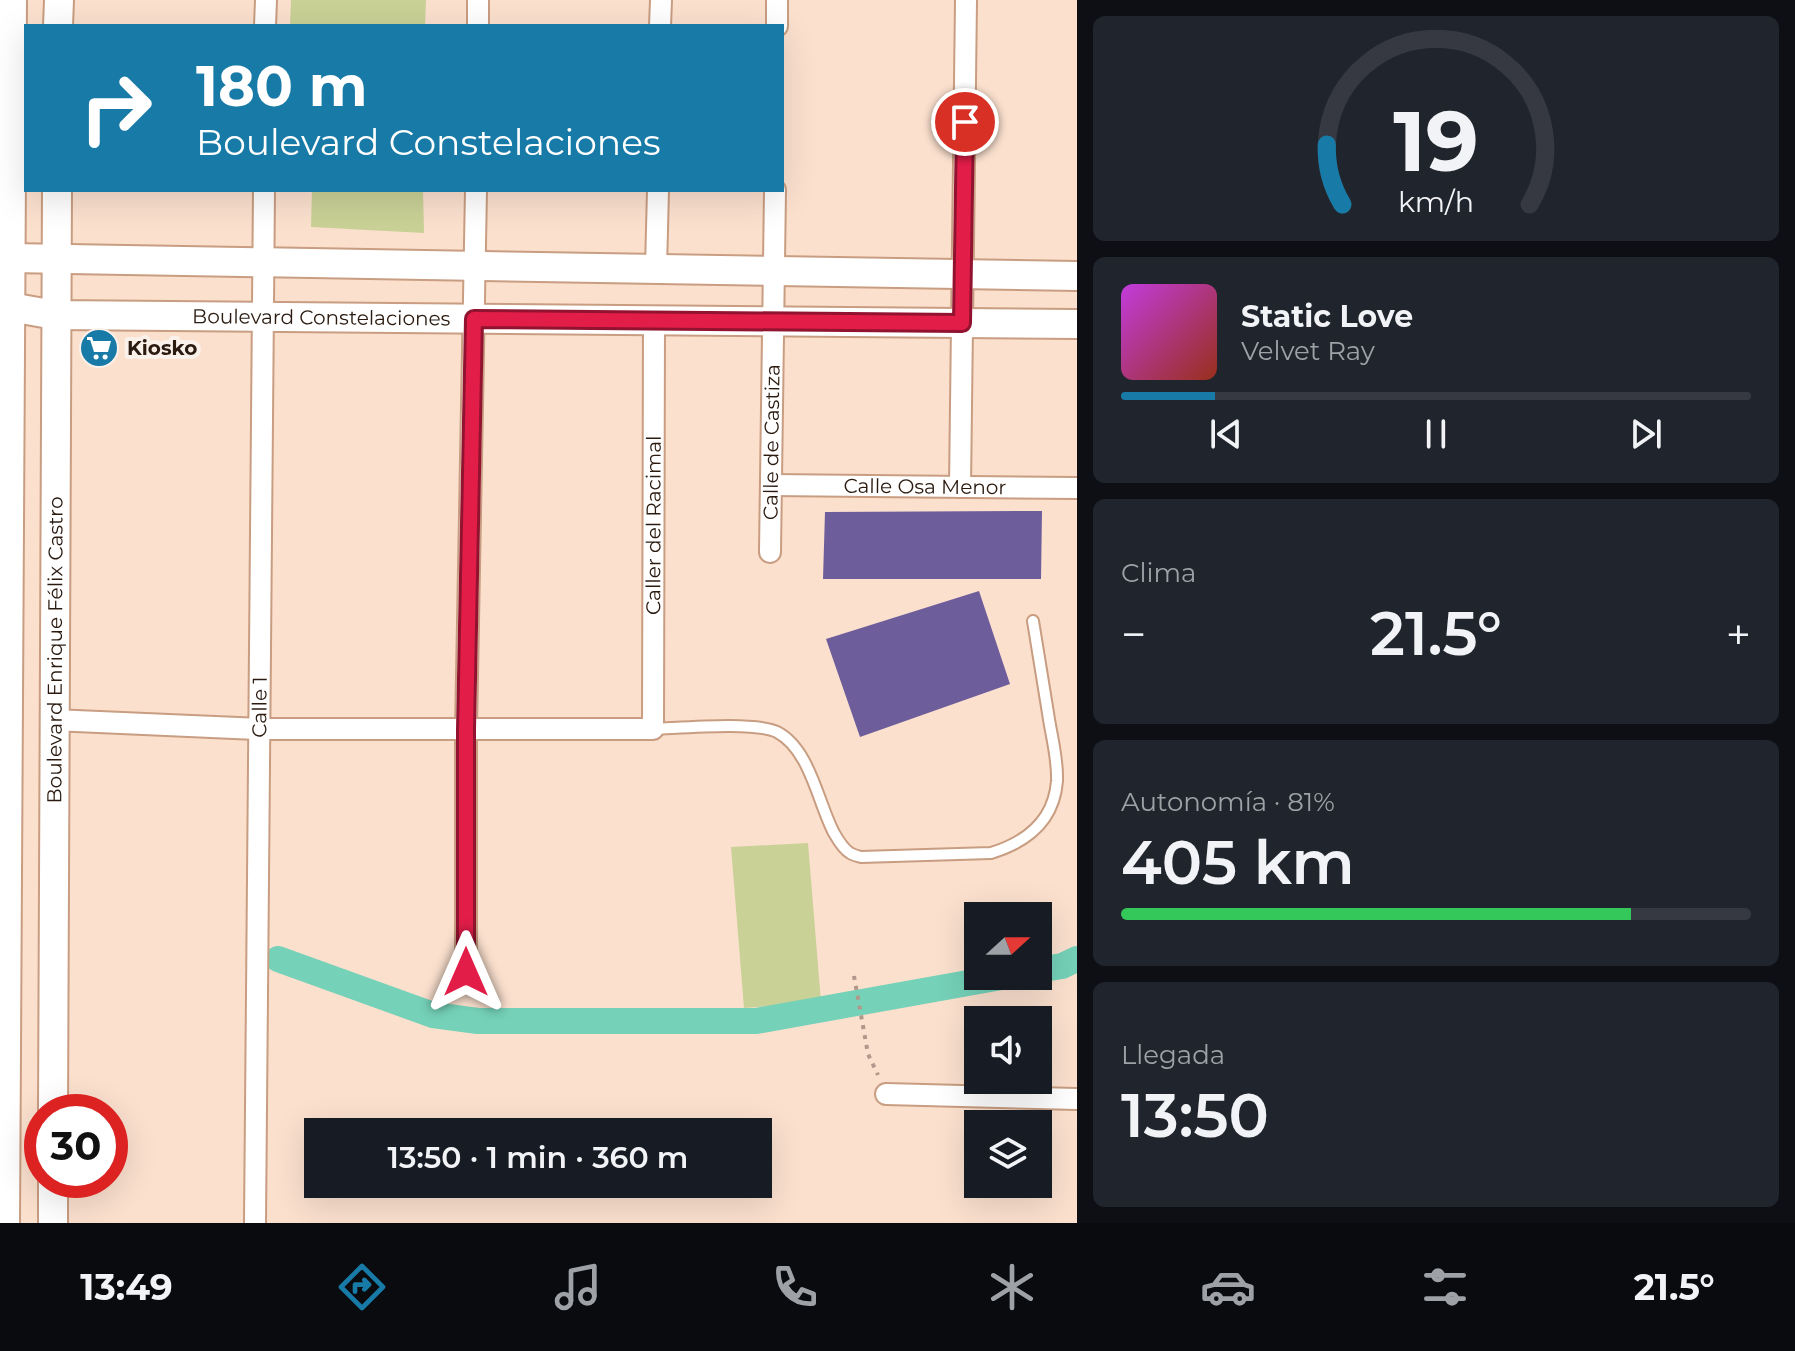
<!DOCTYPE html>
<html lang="es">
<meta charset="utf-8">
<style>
body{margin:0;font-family:Montserrat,sans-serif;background:#20242c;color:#f1f3f6;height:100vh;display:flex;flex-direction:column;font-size:30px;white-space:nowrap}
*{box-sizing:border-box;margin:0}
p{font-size:26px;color:#9ea1a6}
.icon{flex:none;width:44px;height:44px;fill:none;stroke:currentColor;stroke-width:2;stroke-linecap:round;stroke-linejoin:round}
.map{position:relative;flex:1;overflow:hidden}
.side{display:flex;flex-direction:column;gap:16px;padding:16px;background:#0d0f14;width:718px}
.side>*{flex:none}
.banner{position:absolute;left:24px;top:24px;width:760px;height:168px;border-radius:0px;box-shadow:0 8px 32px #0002;background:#187aa6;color:#fff;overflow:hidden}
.needle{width:52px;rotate:69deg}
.tools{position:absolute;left:964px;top:902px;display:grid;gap:16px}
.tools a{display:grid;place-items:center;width:88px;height:88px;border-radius:0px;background:#171b24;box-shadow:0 8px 32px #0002;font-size:40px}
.speed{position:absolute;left:24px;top:1094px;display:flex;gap:16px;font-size:40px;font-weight:700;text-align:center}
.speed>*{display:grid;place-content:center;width:104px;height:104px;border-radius:50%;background:#171b24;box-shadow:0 8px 32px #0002;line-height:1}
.speed .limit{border:12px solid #d22;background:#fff;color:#111}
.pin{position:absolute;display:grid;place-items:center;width:68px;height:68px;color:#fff;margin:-34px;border:4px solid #fff;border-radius:50%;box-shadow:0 2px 8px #0007}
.me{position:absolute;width:88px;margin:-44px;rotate:0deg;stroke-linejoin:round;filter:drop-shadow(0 0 6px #0008)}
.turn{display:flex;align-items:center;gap:28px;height:168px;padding:0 40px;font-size:36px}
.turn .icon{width:104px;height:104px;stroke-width:2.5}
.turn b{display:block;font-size:56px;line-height:68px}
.big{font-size:60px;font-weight:600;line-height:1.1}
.side .card{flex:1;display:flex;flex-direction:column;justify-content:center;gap:12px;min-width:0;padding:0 28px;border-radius:12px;background:#20242c}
.side .dial{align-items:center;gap:0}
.dial svg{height:208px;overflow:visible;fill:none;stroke:#363941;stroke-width:7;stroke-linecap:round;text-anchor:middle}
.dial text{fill:#f1f3f6;stroke:none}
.song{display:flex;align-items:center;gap:24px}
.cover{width:96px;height:96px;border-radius:12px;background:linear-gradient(135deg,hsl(290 70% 55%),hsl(10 70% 35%))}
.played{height:8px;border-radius:4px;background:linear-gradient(90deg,#187aa6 15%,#363941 15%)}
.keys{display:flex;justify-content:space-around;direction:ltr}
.heat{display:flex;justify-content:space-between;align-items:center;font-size:44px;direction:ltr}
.charge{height:12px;border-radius:6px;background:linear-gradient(90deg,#34c759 81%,#363941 0)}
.trip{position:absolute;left:304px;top:1118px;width:468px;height:80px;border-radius:0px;background:#171b24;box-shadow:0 8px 32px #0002;font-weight:600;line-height:80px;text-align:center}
.tabs{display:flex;height:128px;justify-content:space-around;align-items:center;background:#090b0e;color:#9ea1a6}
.tabs .icon{width:56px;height:56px}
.tabs .on{color:#187aa6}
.tabs b{font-size:36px;color:#f1f3f6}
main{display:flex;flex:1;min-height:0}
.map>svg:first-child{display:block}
.green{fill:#c9d196}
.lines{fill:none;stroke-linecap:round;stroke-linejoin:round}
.canal{stroke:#75d1b8;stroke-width:26}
.building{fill:#6d5e9b}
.lane-casing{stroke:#c89d81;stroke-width:14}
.street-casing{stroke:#c89d81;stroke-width:24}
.secondary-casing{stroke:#c89d81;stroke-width:32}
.path{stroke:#b0998a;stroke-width:4;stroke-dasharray:4 6;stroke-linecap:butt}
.lane{stroke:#fff;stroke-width:10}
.street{stroke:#fff;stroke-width:20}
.secondary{stroke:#fff;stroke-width:28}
.route-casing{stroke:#92132f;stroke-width:20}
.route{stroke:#e11d48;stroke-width:14}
.labels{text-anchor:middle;stroke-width:8;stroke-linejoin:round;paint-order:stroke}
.street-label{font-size:20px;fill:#2a1a0f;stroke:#faf1eb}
.poi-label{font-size:20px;font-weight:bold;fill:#2a1a0f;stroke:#faf1eb;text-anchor:start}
</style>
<main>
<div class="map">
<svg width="1077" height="1223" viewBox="0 0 1077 1223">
<rect width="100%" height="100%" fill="#fbe0ce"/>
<path class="green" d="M291 0H426L425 26H290Z
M312 190H423L424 233 311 227Z
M808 843 821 1002 744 1008 731 847Z"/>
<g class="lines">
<path class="canal" d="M278 959 433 1015 478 1021H756L1007 976
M1038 970 1062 966 1077 959"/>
</g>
<path class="building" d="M1042 511 1041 579H823L825 512Z
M979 591 1010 684 860 737 826 639Z"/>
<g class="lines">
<g class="lane-casing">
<path id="lane" d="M653 729C681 728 754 721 777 732 810 749 818 803 834 833 838 840 843 849 850 853 853 855 857 856 861 857L991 853C1027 842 1054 821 1057 781 1058 758 1051 735 1048 713 1043 682 1038 652 1033 621"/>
</g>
<g class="street-casing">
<g id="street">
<path d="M265 26 266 0"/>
<path d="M478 26V0"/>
<path d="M660 26 661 0"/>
<path d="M777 26V0"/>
<path d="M656 269 658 190"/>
<path id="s1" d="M771 485 1077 488"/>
<path d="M960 487 966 0"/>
<path id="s2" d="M770 552 775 190"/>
<path id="s3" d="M53 720 259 729H653L654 320"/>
<path d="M466 972V730L476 190"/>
<path d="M886 1094 1077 1099"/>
<path id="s4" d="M255 1223 264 190"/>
</g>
</g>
<g class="secondary-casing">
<g id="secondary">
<path d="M58 26 59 0"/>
<path d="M10 258 1077 276"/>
<path id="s5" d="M10 307 55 315 1077 324"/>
<path id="s6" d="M53 1112 57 190"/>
<path d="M5 1223 12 0"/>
<path d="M53 1223V1180"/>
</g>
</g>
<path class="path" d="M854 976 868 1054 878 1075"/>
<use href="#lane" class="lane"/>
<use href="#street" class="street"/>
<use href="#secondary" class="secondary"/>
</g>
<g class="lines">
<g class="route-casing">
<path id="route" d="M466 972V730L474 319 962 323 965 122"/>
</g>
<use href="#route" class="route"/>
</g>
<defs>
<g id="supermarket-disc" transform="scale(2)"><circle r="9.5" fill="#187aa6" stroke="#faf1eb"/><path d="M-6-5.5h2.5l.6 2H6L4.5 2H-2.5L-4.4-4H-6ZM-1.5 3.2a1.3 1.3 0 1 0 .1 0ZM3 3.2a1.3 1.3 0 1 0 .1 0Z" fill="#fff"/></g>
</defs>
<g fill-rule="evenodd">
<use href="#supermarket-disc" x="99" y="348"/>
</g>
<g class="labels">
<g class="street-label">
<text dy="7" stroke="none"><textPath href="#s5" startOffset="312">Boulevard Constelaciones</textPath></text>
<text dy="7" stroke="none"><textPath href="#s2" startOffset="110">Calle de Castiza</textPath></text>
<text dy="7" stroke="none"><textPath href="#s1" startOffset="154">Calle Osa Menor</textPath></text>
<text dy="7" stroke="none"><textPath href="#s3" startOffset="804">Caller del Racimal</textPath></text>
<text dy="7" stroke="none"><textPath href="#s6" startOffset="462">Boulevard Enrique Félix Castro</textPath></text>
<text dy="7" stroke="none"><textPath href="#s4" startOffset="516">Calle 1</textPath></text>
</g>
<g class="poi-label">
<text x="127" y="355">Kiosko</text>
</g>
</g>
</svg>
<div class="tools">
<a><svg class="needle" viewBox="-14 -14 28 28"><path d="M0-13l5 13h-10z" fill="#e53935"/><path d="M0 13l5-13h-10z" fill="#9ea1a6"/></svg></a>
<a><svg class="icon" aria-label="sound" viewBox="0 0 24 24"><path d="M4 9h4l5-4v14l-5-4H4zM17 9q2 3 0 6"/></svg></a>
<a><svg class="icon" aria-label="layers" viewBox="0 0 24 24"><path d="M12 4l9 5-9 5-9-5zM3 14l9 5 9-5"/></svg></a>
</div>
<div class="speed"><div class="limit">30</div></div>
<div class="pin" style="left:965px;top:122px;background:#d93025"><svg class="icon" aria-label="arrive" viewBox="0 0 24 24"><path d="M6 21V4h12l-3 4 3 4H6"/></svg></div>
<svg class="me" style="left:466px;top:972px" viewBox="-20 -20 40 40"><path d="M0-17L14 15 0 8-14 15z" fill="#e11d48" stroke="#fff" stroke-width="4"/></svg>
<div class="trip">13:50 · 1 min · 360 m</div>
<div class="banner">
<div class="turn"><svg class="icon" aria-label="right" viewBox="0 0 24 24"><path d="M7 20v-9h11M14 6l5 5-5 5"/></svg><div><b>180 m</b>Boulevard Constelaciones</div></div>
</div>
</div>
<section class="side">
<div class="card dial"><svg viewBox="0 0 100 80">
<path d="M14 69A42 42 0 1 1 86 69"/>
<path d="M14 69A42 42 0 0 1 8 46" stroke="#187aa6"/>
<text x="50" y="56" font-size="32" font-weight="700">19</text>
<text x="50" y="72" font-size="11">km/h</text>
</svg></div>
<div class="card">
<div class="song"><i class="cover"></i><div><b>Static Love</b><p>Velvet Ray</p></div></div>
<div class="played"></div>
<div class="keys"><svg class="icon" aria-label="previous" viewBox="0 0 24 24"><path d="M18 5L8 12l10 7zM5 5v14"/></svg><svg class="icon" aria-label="pause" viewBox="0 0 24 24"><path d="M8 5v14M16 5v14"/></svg><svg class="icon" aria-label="next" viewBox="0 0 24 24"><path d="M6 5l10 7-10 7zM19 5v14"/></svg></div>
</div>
<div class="card"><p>Clima</p>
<div class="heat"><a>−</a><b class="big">21.5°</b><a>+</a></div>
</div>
<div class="card"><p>Autonomía · 81%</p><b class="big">405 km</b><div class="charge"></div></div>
<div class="card"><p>Llegada</p><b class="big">13:50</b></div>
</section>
</main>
<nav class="tabs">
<b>13:49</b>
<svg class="icon on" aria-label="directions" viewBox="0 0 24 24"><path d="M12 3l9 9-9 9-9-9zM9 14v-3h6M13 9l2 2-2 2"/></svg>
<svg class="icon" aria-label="music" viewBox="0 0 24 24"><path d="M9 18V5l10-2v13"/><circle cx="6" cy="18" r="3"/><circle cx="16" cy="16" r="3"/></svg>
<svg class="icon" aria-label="phone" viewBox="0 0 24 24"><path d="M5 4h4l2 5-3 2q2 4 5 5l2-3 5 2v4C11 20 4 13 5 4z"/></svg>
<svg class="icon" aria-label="climate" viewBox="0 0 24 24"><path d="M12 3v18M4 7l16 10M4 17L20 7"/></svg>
<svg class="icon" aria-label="car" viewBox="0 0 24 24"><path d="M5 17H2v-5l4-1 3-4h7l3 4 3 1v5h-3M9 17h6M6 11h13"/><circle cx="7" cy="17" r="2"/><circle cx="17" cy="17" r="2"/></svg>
<svg class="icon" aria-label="filters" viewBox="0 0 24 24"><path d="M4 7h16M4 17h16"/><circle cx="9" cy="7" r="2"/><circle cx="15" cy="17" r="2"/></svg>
<b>21.5°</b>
</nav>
